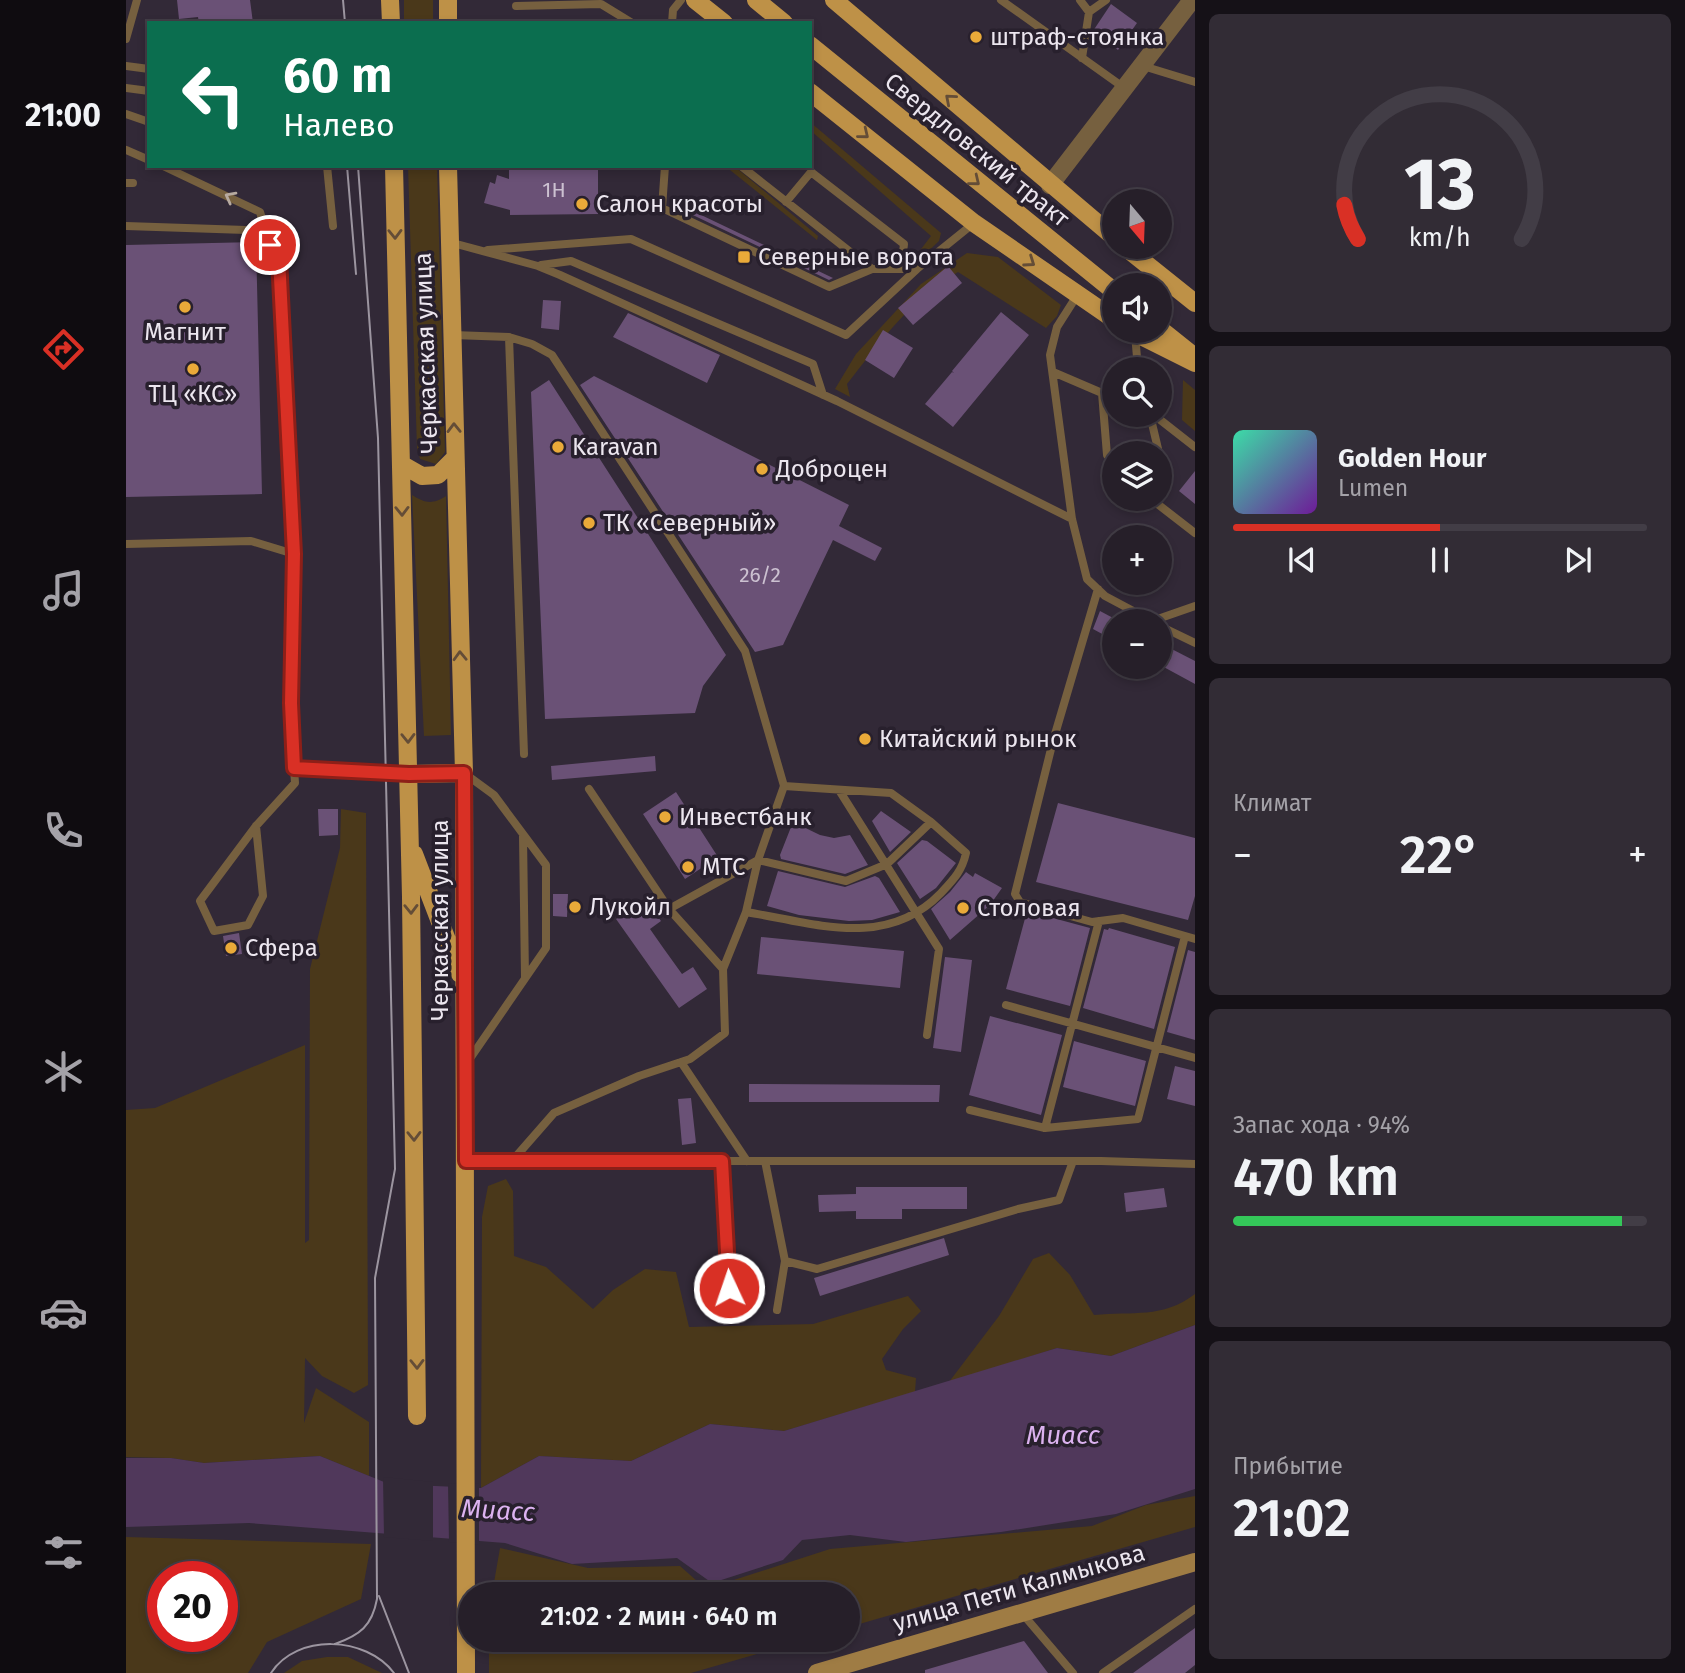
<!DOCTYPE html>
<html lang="ru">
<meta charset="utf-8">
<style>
body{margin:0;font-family:"Fira Sans",sans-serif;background:#322c35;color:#f1f3f6;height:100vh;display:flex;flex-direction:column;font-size:26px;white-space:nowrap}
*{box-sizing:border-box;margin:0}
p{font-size:23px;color:#a4a2a8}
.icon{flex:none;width:38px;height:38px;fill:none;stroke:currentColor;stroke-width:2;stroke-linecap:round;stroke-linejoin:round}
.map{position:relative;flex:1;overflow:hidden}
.details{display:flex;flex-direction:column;gap:14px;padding:14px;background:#151117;width:490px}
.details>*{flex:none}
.guide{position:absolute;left:21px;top:21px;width:665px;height:147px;border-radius:0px;box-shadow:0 4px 10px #0003,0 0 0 2px #423d46;background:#0b6e4f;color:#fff;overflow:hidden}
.needle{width:46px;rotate:161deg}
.controls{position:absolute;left:976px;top:189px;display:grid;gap:14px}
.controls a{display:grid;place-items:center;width:70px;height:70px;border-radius:50%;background:#261f29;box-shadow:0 4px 10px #0003,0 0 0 2px #423d46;font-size:35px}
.speed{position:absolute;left:21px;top:1561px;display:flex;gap:14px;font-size:35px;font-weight:700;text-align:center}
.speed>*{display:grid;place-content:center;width:91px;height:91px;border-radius:50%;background:#261f29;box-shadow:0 4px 10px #0003,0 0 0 2px #423d46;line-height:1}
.speed .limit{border:10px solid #d22;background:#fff;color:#111}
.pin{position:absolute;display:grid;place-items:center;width:60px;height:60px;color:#fff;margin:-30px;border:4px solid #fff;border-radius:50%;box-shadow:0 2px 7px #0007}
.me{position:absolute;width:77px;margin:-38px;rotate:357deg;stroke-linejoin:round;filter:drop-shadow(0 0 5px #0008)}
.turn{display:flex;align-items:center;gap:24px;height:147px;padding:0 21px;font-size:32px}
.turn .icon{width:91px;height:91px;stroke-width:2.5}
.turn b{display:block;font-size:49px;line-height:60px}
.big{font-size:52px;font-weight:600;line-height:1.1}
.details .card{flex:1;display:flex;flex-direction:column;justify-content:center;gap:10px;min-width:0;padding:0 24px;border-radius:10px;background:#322c35}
.details .dial{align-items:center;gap:0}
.dial svg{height:182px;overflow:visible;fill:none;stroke:#423d46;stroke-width:7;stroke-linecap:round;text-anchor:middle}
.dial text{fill:#f1f3f6;stroke:none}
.song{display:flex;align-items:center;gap:21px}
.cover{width:84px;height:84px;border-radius:10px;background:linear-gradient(135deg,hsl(160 70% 55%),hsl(280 70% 35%))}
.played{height:7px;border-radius:4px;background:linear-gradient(90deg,#d93025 50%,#423d46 50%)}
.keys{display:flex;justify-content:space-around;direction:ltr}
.heat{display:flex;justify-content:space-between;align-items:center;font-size:38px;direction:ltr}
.charge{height:10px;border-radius:5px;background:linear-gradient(90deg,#34c759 94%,#423d46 0)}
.trip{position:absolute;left:332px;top:1582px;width:402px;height:70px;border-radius:35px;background:#261f29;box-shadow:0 4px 10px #0003,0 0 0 2px #423d46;font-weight:600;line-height:70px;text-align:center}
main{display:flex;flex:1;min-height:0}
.tab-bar{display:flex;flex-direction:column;width:126px;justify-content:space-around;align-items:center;background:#0f0c10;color:#a4a2a8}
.tab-bar .icon{width:49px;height:49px}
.tab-bar .on{color:#d93025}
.tab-bar b{font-size:32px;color:#f1f3f6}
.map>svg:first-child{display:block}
.green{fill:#4a381a;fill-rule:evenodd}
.water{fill:#50385b}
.pier{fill:#322937}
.building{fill:#6a5176}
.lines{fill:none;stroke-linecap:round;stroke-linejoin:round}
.service{stroke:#76603f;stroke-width:8}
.tertiary{stroke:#76603f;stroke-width:18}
.secondary{stroke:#9f7c44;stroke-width:18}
.primary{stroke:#be9147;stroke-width:18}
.tram{stroke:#9c95a0;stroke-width:2}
.oneway{stroke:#644d37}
.oneway2{stroke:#b7aaa0}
.route-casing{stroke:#8d1f18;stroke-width:18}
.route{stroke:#d93025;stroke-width:12}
.poi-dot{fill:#eaaa39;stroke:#28202d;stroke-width:2.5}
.labels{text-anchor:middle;stroke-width:7;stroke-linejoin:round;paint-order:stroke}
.number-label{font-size:21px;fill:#ccc1d1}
.poi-label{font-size:24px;fill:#ece6ef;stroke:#28202d;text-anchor:start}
.street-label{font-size:24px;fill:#ece6ef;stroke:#28202d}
.water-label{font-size:26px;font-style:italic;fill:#dcb2f0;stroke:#28202d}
</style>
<main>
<nav class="tab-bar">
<b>21:00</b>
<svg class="icon on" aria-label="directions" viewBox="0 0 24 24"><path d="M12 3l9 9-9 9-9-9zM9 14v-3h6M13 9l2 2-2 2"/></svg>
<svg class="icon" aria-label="music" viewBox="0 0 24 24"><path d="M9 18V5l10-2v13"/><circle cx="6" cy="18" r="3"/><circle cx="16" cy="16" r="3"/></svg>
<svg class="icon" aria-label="phone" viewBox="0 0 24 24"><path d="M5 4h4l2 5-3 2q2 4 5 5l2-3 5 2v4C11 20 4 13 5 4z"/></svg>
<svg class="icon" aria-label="climate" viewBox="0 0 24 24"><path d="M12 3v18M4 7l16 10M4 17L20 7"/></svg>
<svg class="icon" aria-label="car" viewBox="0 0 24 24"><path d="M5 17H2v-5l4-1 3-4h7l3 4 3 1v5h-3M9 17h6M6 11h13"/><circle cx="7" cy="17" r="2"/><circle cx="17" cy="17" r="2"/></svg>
<svg class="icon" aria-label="filters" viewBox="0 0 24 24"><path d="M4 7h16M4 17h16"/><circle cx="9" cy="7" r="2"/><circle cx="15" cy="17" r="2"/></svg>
</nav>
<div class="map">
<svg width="1069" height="1673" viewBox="0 0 1069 1673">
<rect width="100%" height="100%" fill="#322937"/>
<path class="green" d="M278 0H307V23H278Z
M684 122 815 233 813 241 790 263 786 261 805 236 684 130Z
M282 166H311L319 452 310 464 294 459 291 448Z
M599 166H608L692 236 691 240Z
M841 253 872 257 935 305 931 316 920 328 832 272C784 300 754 342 721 384L724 397 709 389 730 354 795 284Z
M1057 380 1069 390V431L1056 420Z
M286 495C299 503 306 505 320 496L325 735 298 736Z
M215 809 240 813 242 1385 228 1393 196 1376 179 1358 178 1423 190 1388 243 1422V1476L194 1456 78 1463 45 1458 0 1457V1110L29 1108 179 1045V1243L183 1240 184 969 214 848Z
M380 1179 387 1191 388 1256 420 1267 467 1309 487 1290 519 1269 550 1272 563 1327 687 1324 782 1296 795 1311 777 1329 756 1359 760 1370 790 1378 789 1392 658 1431 584 1424 505 1461 413 1456 355 1488 356 1217 362 1186Z
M923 1253 944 1275 968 1315C1007 1311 1036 1319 1069 1294V1325L985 1356 931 1348 823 1382 873 1316 907 1259Z
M1069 1496V1527L723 1627V1594H366L374 1548 462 1568 554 1566 580 1589 704 1549 966 1526 1020 1505Z
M0 1537 245 1544 235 1599 141 1642 122 1673H0ZM37 1577H96V1636H37Z
M363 1640H680L565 1673H363Z
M201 1657H222L256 1673H158L176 1661Z"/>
<path class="water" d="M1069 1325V1489L990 1514 875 1532 780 1542 724 1535 676 1540 657 1560 586 1583 551 1558 446 1564 379 1543 123 1523 0 1527V1458H45L78 1463 194 1456 263 1484 355 1488 413 1456 505 1461 584 1424 658 1431 931 1348 985 1356Z"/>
<path class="pier" d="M257 1477 307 1482V1541L258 1537Z
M322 1483 353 1484V1545L323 1542Z"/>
<path class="building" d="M51 0H124L127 23H73L72 17 53 19Z
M985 4 1011 23 992 50 967 31Z
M383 166H472V214L384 215V210L358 203 364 182 369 184 371 175 383 179Z
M550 203 707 278 703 280 548 206Z
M130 242 136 494 0 497V245Z
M822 266 836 283 787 325 772 308Z
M417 300 435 301 433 330 415 328Z
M875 312 903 335 827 427 799 404 826 372 828 373 826 371Z
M502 313 594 355 581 383 487 337Z
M757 330 787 348 768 378 739 360Z
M468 376 723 505 713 526 756 548 749 561 707 540 657 645 629 652 454 385Z
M423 380 600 655 577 686 569 713 419 719 405 392Z
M1069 471V504L1053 491Z
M974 611 989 619V641L967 629Z
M1034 643 1069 661V684L1034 665Z
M529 756 530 771 426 780 425 766Z
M550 792 592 857 559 879 517 814Z
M932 803 1069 838V896L1062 920 910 882Z
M192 809H212V835L193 836Z
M755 811 785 832 764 852 746 821Z
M667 822 694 835 708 838 724 835 742 865 719 874 655 859 654 855Z
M796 840 801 841 830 863 810 888 794 899 771 863Z
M652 871 719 887 749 876 753 878 774 912 746 920 723 921 673 915 641 906Z
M840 872 847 877 849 873 876 888 864 905 824 940 805 909 824 892Z
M427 894H442L441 917 427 916Z
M519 899 535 921 524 929 538 949 556 974 567 967 581 989 553 1008 490 919Z
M901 911 964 928 944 1006 880 989Z
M983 928 1049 947 1028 1029 957 1008 978 929 982 930Z
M113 933 116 954 100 956 97 936Z
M635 937 778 951 774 988 631 974Z
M1062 950 1069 952V1040L1041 1032Z
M819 957 846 960 835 1052 807 1048Z
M864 1016 936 1035 915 1115 843 1095Z
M948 1041 1020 1061 1009 1106 937 1087Z
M1049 1066 1069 1071V1106L1041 1099Z
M623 1084 814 1085 813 1102H623Z
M565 1098 570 1143 556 1145 552 1099Z
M730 1187H841V1209H776V1219H730V1211L693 1212 692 1195 730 1194Z
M1038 1188 1041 1207 1000 1212 998 1193Z
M818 1238 823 1255 694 1296 688 1278Z
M1069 1628V1665L1059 1673H1007Z
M898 1641 922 1673H799V1670Z"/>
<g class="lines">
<path class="service" d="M875 0 997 87
M954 0 963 12 956 58
M390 6 475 4 506 23
M963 12 980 0
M546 23 547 10 555 0
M0 39 11 0
M0 66 23 69
M1017 66 1069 82
M0 88 23 91
M0 114 23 122
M0 150 23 160
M37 166 134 212 142 239
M201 166 207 226
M539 166 536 208 703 287 746 269H791L848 223
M615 166 746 269
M0 183H7
M660 202 685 172 778 244 775 269
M0 226 120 230 133 234 154 258 168 554 165 703 168 768 283 774
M323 242 412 266 434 275 711 401 946 519
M362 250 505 239 720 335 791 269
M415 265 445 261 687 364 697 395
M952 294 931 327 924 355 946 519 961 579 979 596 1026 621 1069 606
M1009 334 1012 369
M327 335 383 337 398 754
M383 337 406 344 426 355 619 651 658 786 632 860 620 912 597 969
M927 372 976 393 981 455
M1024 415 1033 453
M1028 415 1069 447
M1025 499 1069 533
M0 544 125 541 168 554
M972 589 927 741 889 894 894 902 966 922 997 918 1069 939
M1034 626 1069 643
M338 773 368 795 420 865V948L343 1060
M713 790 813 949 801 1035
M130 826 137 896 122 925 88 931 74 901 130 826 169 783 168 768
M397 836 399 977
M543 909 632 860 720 881 761 864 805 822
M620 912C688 923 760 950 815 893 828 879 836 871 840 853L805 822 765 793 658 786
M880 1005 1069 1058
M555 1062 621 1161
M844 1110 919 1128 973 921
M919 1128 1012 1119 1059 936
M339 1161H975L1069 1164
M386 1161 428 1113 513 1076 564 1059 599 1033 597 969 543 909 463 789
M596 1161 603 1288
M639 1161 659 1261 651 1310
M659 1261 691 1269 892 1209 933 1200 947 1161
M895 1612 947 1673
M977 1673 1069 1609"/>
<path class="tertiary" d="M924 185 1066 0"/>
<path class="secondary" d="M691 1673 1069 1562"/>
<path class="primary" d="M264 0 265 23
M322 0V23
M569 0 598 23
M630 0 658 23
M708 0 989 238
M684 45 989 292
M684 92 848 223 989 320
M268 166 285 897 291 1416
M322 166 338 773 340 1673
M999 247 1069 303
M1034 329 1064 353
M1005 331 1069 363
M275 464 296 476 312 475 328 459
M283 774 338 773
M288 854 334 974"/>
<path class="tram" d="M217 0 219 23
M221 166 230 274
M253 1596 283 1673
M209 1644C234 1635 246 1626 251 1599L249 1278 269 1169 252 438 232 166
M145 1673C171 1633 240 1636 268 1673"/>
</g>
<defs><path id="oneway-chevron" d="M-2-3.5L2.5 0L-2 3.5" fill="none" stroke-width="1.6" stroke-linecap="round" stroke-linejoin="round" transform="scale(1.75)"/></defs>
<g class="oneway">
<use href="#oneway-chevron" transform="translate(824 99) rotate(-139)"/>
<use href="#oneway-chevron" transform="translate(738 134) rotate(39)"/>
<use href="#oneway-chevron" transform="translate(849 181) rotate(39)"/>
<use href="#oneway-chevron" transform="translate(269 234) rotate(89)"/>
<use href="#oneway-chevron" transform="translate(904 262) rotate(35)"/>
<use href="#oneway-chevron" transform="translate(328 428) rotate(-91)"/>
<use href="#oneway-chevron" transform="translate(276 511) rotate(89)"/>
<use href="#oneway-chevron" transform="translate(334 656) rotate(-92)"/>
<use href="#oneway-chevron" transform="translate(282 738) rotate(89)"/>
<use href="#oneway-chevron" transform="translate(285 909) rotate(89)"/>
<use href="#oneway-chevron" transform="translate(288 1136) rotate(89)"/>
<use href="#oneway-chevron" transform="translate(291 1364) rotate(89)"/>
</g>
<use class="oneway2" href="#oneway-chevron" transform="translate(104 197) rotate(-152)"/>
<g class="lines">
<g class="route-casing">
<path id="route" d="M144 245 153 258 168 554 165 703 168 768 283 774 338 773 340 1161H596L603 1288"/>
</g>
<use href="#route" class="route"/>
</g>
<g class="poi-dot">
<circle cx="850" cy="37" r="7"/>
<circle cx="456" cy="204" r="7"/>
<rect x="611" y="250" width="14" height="14" rx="3.5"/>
<circle cx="59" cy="307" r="7"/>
<circle cx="67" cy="369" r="7"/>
<circle cx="432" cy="447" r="7"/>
<circle cx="636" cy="469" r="7"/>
<circle cx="463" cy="523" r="7"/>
<circle cx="739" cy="739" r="7"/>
<circle cx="539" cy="817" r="7"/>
<circle cx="562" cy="867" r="7"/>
<circle cx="449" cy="907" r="7"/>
<circle cx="837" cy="908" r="7"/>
<circle cx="105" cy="948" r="7"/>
</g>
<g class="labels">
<g class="number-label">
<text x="428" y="197">1Н</text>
<text x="634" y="582">26/2</text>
</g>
<g class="poi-label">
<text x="864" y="45">штраф-стоянка</text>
<text x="470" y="212">Салон красоты</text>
<text x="632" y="265">Северные ворота</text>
<text x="59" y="340" text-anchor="middle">Магнит</text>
<text x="67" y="402" text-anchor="middle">ТЦ «КС»</text>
<text x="446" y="455">Karavan</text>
<text x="650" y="477">Доброцен</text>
<text x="477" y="531">ТК «Северный»</text>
<text x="753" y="747">Китайский рынок</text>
<text x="553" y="825">Инвестбанк</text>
<text x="576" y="875">МТС</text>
<text x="463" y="915">Лукойл</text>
<text x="851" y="916">Столовая</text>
<text x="119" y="956">Сфера</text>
</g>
<g class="street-label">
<text transform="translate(851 150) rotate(39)" y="8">Свердловский тракт</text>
<text transform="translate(300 353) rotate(-92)" y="8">Черкасская улица</text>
<text transform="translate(314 920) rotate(-90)" y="8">Черкасская улица</text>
<text transform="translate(893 1588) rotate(-16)" y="8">улица Пети Калмыкова</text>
</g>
<g class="water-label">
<text x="937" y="1444">Миасс</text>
<text transform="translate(372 1510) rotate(3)" y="9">Миасс</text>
</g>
</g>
</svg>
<div class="controls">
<a><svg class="needle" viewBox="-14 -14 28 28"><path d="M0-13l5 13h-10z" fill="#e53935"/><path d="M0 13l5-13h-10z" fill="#a4a2a8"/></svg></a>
<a><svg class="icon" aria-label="sound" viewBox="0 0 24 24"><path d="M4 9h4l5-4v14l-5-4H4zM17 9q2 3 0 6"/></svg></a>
<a><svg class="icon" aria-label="search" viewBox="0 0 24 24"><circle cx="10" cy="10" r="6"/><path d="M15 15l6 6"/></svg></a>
<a><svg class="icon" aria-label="layers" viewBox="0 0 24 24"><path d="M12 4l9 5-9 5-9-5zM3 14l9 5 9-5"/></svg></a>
<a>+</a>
<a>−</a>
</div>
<div class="speed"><div class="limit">20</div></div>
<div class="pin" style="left:144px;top:245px;background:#d93025"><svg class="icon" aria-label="arrive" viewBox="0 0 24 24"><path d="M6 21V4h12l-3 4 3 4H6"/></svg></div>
<svg class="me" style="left:603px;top:1288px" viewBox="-20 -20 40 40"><circle r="17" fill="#d93025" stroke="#fff" stroke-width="3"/><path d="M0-11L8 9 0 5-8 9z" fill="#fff"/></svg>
<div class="trip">21:02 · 2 мин · 640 m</div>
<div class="guide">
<div class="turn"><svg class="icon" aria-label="left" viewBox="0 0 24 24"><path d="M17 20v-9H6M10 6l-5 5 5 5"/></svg><div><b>60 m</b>Налево</div></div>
</div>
</div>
<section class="details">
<div class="card dial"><svg viewBox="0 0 100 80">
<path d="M14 69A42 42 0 1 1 86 69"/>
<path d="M14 69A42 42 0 0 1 8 54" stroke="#d93025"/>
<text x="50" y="56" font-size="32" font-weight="700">13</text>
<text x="50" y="72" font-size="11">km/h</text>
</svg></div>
<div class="card">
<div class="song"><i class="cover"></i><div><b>Golden Hour</b><p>Lumen</p></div></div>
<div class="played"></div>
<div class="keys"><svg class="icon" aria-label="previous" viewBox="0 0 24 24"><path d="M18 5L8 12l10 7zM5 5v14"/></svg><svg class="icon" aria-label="pause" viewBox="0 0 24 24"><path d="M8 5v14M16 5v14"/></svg><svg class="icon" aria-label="next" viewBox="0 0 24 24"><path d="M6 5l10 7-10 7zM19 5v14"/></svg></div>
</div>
<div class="card"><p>Климат</p>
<div class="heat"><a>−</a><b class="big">22°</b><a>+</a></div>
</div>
<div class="card"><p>Запас хода · 94%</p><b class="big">470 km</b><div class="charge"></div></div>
<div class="card"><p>Прибытие</p><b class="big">21:02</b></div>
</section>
</main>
